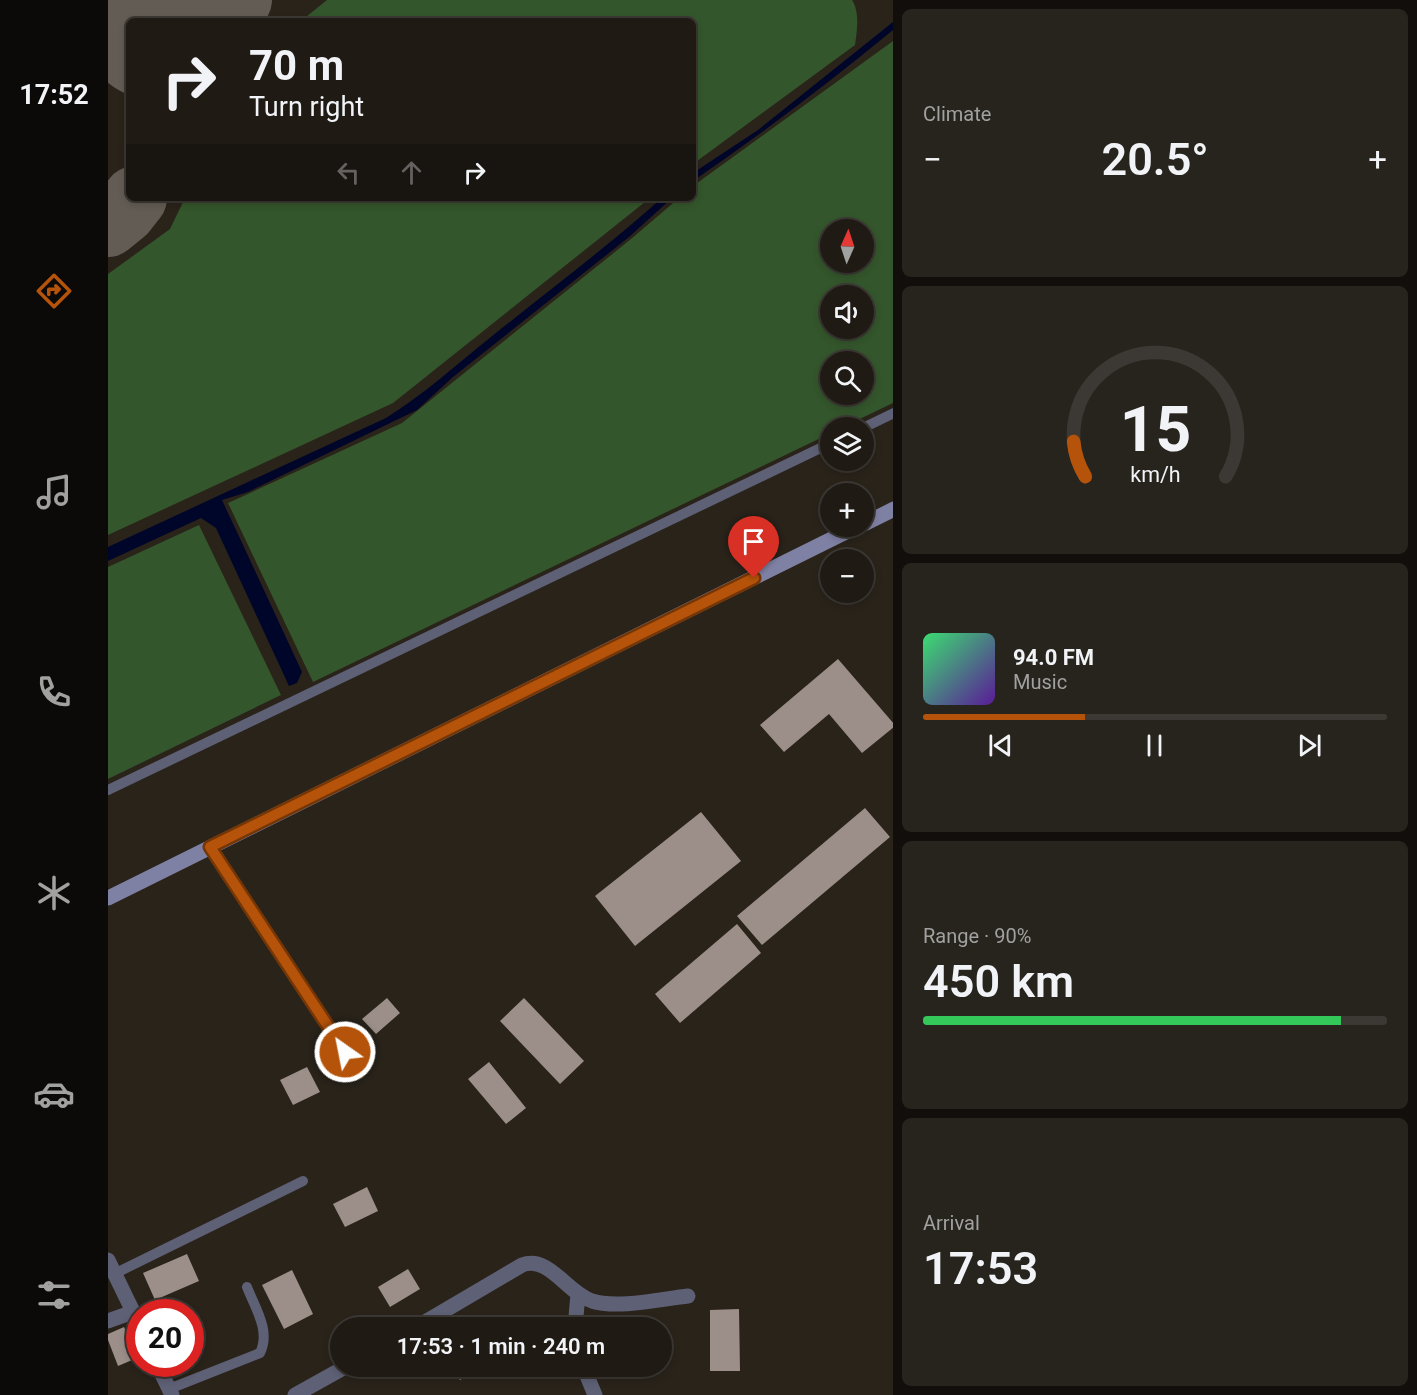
<!DOCTYPE html>
<meta charset="utf-8">
<style>
body{margin:0;font-family:Roboto,sans-serif;background:#27231d;color:#f1f3f6;height:100vh;display:flex;flex-direction:column;font-size:22px;white-space:nowrap}
*{box-sizing:border-box;margin:0}
p{font-size:20px;color:#a1a1a0}
.icon{flex:none;width:33px;height:33px;fill:none;stroke:currentColor;stroke-width:2;stroke-linecap:round;stroke-linejoin:round}
.map{position:relative;flex:1;overflow:hidden}
.side{display:flex;flex-direction:column;gap:9px;padding:9px;background:#110e0b;width:524px}
.side>*{flex:none}
.guide{position:absolute;left:18px;top:18px;width:570px;height:183px;border-radius:9px;box-shadow:0 3px 9px #0003,0 0 0 2px #3c3834;background:#1f1a14;color:#f1f3f6;overflow:hidden}
.needle{width:39px;rotate:3deg}
.tools{position:absolute;left:712px;top:219px;display:grid;gap:12px}
.tools a{display:grid;place-items:center;width:54px;height:54px;border-radius:50%;background:#1f1a14;box-shadow:0 3px 9px #0003,0 0 0 2px #3c3834;font-size:30px}
.speed{position:absolute;left:18px;top:1299px;display:flex;gap:12px;font-size:30px;font-weight:700;text-align:center}
.speed>*{display:grid;place-content:center;width:78px;height:78px;border-radius:50%;background:#1f1a14;box-shadow:0 3px 9px #0003,0 0 0 2px #3c3834;line-height:1}
.speed .limit{border:9px solid #d22;background:#fff;color:#111}
.pin{position:absolute;display:grid;place-items:center;width:51px;height:51px;color:#fff;margin:-62px -26px;border-radius:50% 50% 50% 0;rotate:-45deg;box-shadow:0 0 6px #0007}
.pin .icon{rotate:45deg}
.me{position:absolute;width:66px;margin:-33px;rotate:327deg;stroke-linejoin:round;filter:drop-shadow(0 0 4px #0008)}
.turn{display:flex;align-items:center;gap:21px;height:126px;padding:0 24px;font-size:27px}
.turn .icon{width:78px;height:78px;stroke-width:2.5}
.turn b{display:block;font-size:42px;line-height:51px}
.lanes{display:flex;align-items:center;height:57px;padding:0 24px;background:#0003;justify-content:center;gap:30px;direction:ltr}
.lanes .off{opacity:.35}
.big{font-size:45px;font-weight:600;line-height:1.1}
.side .widget{flex:1;display:flex;flex-direction:column;justify-content:center;gap:9px;min-width:0;padding:0 21px;border-radius:9px;background:#27231d}
.side .dial{align-items:center;gap:0}
.dial svg{height:156px;overflow:visible;fill:none;stroke:#3c3834;stroke-width:7;stroke-linecap:round;text-anchor:middle}
.dial text{fill:#f1f3f6;stroke:none}
.song{display:flex;align-items:center;gap:18px}
.cover{width:72px;height:72px;border-radius:9px;background:linear-gradient(135deg,hsl(140 70% 55%),hsl(270 70% 35%))}
.played{height:6px;border-radius:3px;background:linear-gradient(90deg,#b45309 35%,#3c3834 35%)}
.keys{display:flex;justify-content:space-around;direction:ltr}
.heat{display:flex;justify-content:space-between;align-items:center;font-size:33px;direction:ltr}
.charge{height:9px;border-radius:4px;background:linear-gradient(90deg,#34c759 90%,#3c3834 0)}
.trip{position:absolute;left:222px;top:1317px;width:342px;height:60px;border-radius:30px;background:#1f1a14;box-shadow:0 3px 9px #0003,0 0 0 2px #3c3834;font-weight:600;line-height:60px;text-align:center}
main{display:flex;flex:1;min-height:0}
.dock{display:flex;flex-direction:column;width:108px;justify-content:space-around;align-items:center;background:#0c0a08;color:#a1a1a0}
.dock .icon{width:42px;height:42px}
.dock .active{color:#b45309}
.dock b{font-size:27px;color:#f1f3f6}
.map>svg:first-child{display:block}
.green{fill:#34562c;fill-rule:evenodd}
.water{fill:#00052a}
.lines{fill:none;stroke-linecap:round;stroke-linejoin:round}
.taxiway{stroke:#625c54;stroke-width:64}
.runway{stroke:#625c54;stroke-width:160}
.building{fill:#9c8f8a}
.lane{stroke:#5e6076;stroke-width:10}
.street{stroke:#5e6076;stroke-width:15}
.secondary{stroke:#7f81a4;stroke-width:15}
.route-casing{stroke:#753606;stroke-width:15}
.route{stroke:#b45309;stroke-width:10}
</style>
<main>
<nav class="dock">
<b>17:52</b>
<svg class="icon active" aria-label="directions" viewBox="0 0 24 24"><path d="M12 3l9 9-9 9-9-9zM9 14v-3h6M13 9l2 2-2 2"/></svg>
<svg class="icon" aria-label="music" viewBox="0 0 24 24"><path d="M9 18V5l10-2v13"/><circle cx="6" cy="18" r="3"/><circle cx="16" cy="16" r="3"/></svg>
<svg class="icon" aria-label="phone" viewBox="0 0 24 24"><path d="M5 4h4l2 5-3 2q2 4 5 5l2-3 5 2v4C11 20 4 13 5 4z"/></svg>
<svg class="icon" aria-label="climate" viewBox="0 0 24 24"><path d="M12 3v18M4 7l16 10M4 17L20 7"/></svg>
<svg class="icon" aria-label="car" viewBox="0 0 24 24"><path d="M5 17H2v-5l4-1 3-4h7l3 4 3 1v5h-3M9 17h6M6 11h13"/><circle cx="7" cy="17" r="2"/><circle cx="17" cy="17" r="2"/></svg>
<svg class="icon" aria-label="filters" viewBox="0 0 24 24"><path d="M4 7h16M4 17h16"/><circle cx="9" cy="7" r="2"/><circle cx="15" cy="17" r="2"/></svg>
</nav>
<div class="map">
<svg width="786" height="1395" viewBox="0 0 786 1395">
<rect width="100%" height="100%" fill="#29231a"/>
<path class="green" d="M219 0H744C752 12 749 31 747 45L585 164V21H193Z
M785 41V403L735 427 723 428V433L205 682 120 503 294 423 523 239 571 198H585V186ZM723 230H756V262H723ZM723 296H756V328H723ZM723 362H756V394H723Z
M77 198H542L285 403 0 535V274L62 229Z
M91 525 173 695 0 779V567Z"/>
<path class="water" d="M785 22V30C720 83 654 134 585 181V173L650 130Z
M554 198H564L521 237 345 377 309 410 140 492 114 500 194 672 189 683 181 686 108 528 93 518 0 561V547L278 418C315 395 348 365 383 337 440 291 499 247 554 198Z"/>
<g class="lines">
<path class="taxiway" d="M0 20 52 0
M121 21 132 0
M0 225 16 212 27 198"/>
<path class="runway" d="M51 21 78 0"/>
</g>
<path class="building" d="M730 659 786 724V727L754 753 721 714 676 752 652 725Z
M757 808 782 837 654 945 629 916Z
M593 812 633 861 527 946 487 896Z
M629 924 653 953 572 1023 547 994Z
M279 998 292 1013 268 1034 254 1019Z
M416 998 476 1061 452 1084 392 1021Z
M381 1062 418 1108 398 1124 360 1079Z
M199 1067 212 1092 185 1105 172 1080Z
M259 1187 270 1211 237 1227 225 1204Z
M79 1254 91 1281 47 1300 35 1273Z
M300 1269 312 1289 282 1307 270 1287Z
M184 1270 205 1314 176 1329 154 1285Z
M631 1309 632 1371H602V1310Z
M16 1327 29 1358 10 1366 0 1340V1334Z
M343 1366H374L352 1380Z"/>
<g class="lines">
<path class="lane" d="M755 428 786 413
M0 790 723 443
M102 847 237 1052
M6 1274 195 1181
M61 1389 152 1353C163 1331 147 1308 139 1287"/>
<path class="street" d="M0 1260 32 1326
M0 1321 25 1312
M307 1328 414 1265C441 1255 458 1292 484 1301 509 1309 553 1299 580 1296
M467 1328 470 1294
M49 1364 64 1395
M475 1366 487 1395
M187 1395 239 1366"/>
<path class="secondary" d="M756 524 786 509
M0 898 750 526"/>
</g>
<g class="lines">
<g class="route-casing">
<path id="route" d="M237 1052 102 847 646 578"/>
</g>
<use href="#route" class="route"/>
</g>
</svg>
<div class="tools">
<a><svg class="needle" viewBox="-14 -14 28 28"><path d="M0-13l5 13h-10z" fill="#e53935"/><path d="M0 13l5-13h-10z" fill="#a1a1a0"/></svg></a>
<a><svg class="icon" aria-label="sound" viewBox="0 0 24 24"><path d="M4 9h4l5-4v14l-5-4H4zM17 9q2 3 0 6"/></svg></a>
<a><svg class="icon" aria-label="search" viewBox="0 0 24 24"><circle cx="10" cy="10" r="6"/><path d="M15 15l6 6"/></svg></a>
<a><svg class="icon" aria-label="layers" viewBox="0 0 24 24"><path d="M12 4l9 5-9 5-9-5zM3 14l9 5 9-5"/></svg></a>
<a>+</a>
<a>−</a>
</div>
<div class="speed"><div class="limit">20</div></div>
<div class="pin" style="left:646px;top:578px;background:#d93025"><svg class="icon" aria-label="arrive" viewBox="0 0 24 24"><path d="M6 21V4h12l-3 4 3 4H6"/></svg></div>
<svg class="me" style="left:237px;top:1052px" viewBox="-20 -20 40 40"><circle r="17" fill="#b45309" stroke="#fff" stroke-width="3"/><path d="M0-11L8 9 0 5-8 9z" fill="#fff"/></svg>
<div class="trip">17:53 · 1 min · 240 m</div>
<div class="guide">
<div class="turn"><svg class="icon" aria-label="right" viewBox="0 0 24 24"><path d="M7 20v-9h11M14 6l5 5-5 5"/></svg><div><b>70 m</b>Turn right</div></div>
<div class="lanes"><svg class="icon off" aria-label="left" viewBox="0 0 24 24"><path d="M17 20v-9H6M10 6l-5 5 5 5"/></svg><svg class="icon off" aria-label="ahead" viewBox="0 0 24 24"><path d="M12 20V5M6 11l6-6 6 6"/></svg><svg class="icon" aria-label="right" viewBox="0 0 24 24"><path d="M7 20v-9h11M14 6l5 5-5 5"/></svg></div>
</div>
</div>
<section class="side">
<div class="widget"><p>Climate</p>
<div class="heat"><a>−</a><b class="big">20.5°</b><a>+</a></div>
</div>
<div class="widget dial"><svg viewBox="0 0 100 80">
<path d="M14 69A42 42 0 1 1 86 69"/>
<path d="M14 69A42 42 0 0 1 8 51" stroke="#b45309"/>
<text x="50" y="56" font-size="32" font-weight="700">15</text>
<text x="50" y="72" font-size="11">km/h</text>
</svg></div>
<div class="widget">
<div class="song"><i class="cover"></i><div><b>94.0 FM</b><p>Music</p></div></div>
<div class="played"></div>
<div class="keys"><svg class="icon" aria-label="previous" viewBox="0 0 24 24"><path d="M18 5L8 12l10 7zM5 5v14"/></svg><svg class="icon" aria-label="pause" viewBox="0 0 24 24"><path d="M8 5v14M16 5v14"/></svg><svg class="icon" aria-label="next" viewBox="0 0 24 24"><path d="M6 5l10 7-10 7zM19 5v14"/></svg></div>
</div>
<div class="widget"><p>Range · 90%</p><b class="big">450 km</b><div class="charge"></div></div>
<div class="widget"><p>Arrival</p><b class="big">17:53</b></div>
</section>
</main>
